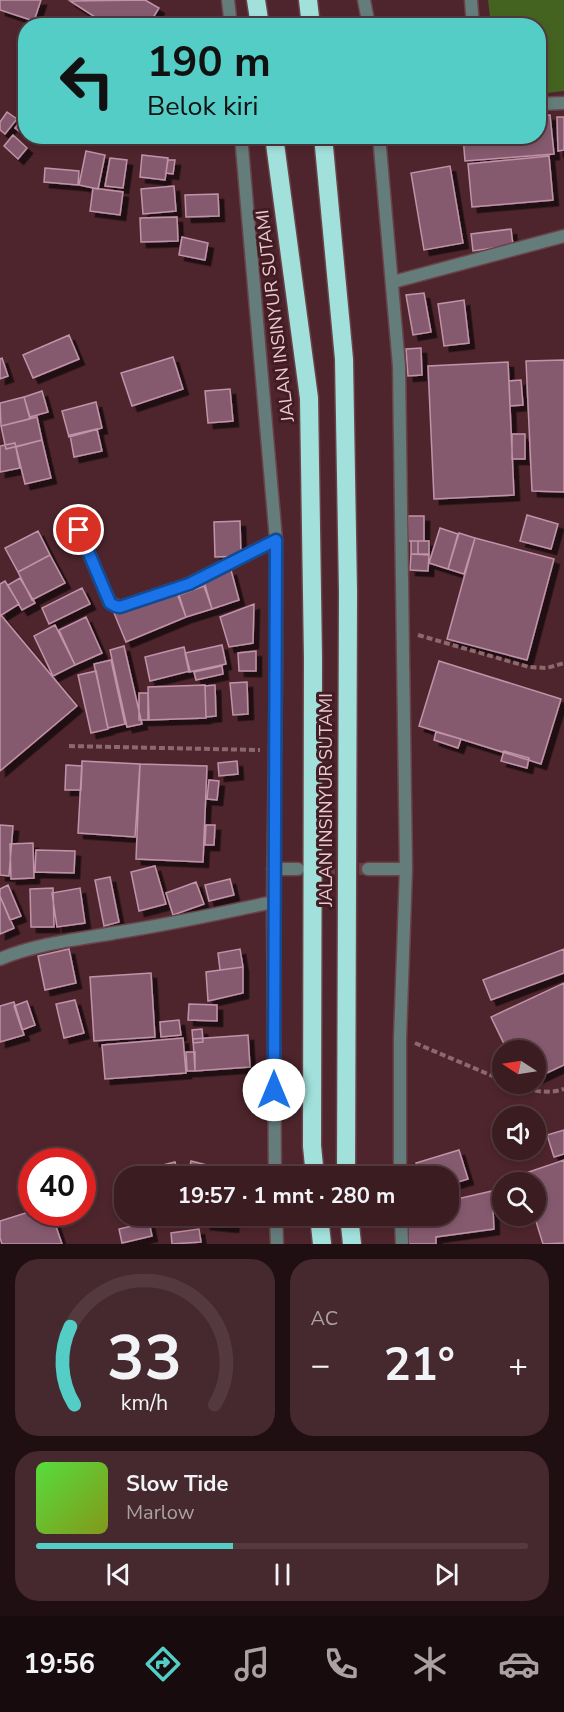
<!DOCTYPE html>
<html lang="id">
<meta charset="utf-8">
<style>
body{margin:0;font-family:"Nunito Sans",sans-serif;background:#45292e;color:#f1f3f6;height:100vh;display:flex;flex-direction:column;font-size:22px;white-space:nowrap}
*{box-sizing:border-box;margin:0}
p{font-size:20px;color:#aba1a5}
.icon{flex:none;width:33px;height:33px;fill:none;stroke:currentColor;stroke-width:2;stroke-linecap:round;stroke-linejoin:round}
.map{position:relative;height:1244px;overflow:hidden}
.panel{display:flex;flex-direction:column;gap:15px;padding:15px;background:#200f12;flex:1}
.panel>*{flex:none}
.hud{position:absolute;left:18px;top:18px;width:528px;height:126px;border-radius:24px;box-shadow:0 3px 9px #0003,0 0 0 2px #543a3f;background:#54cdc7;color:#111;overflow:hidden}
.needle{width:39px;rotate:282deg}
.tools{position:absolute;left:492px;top:1040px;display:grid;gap:12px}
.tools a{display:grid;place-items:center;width:54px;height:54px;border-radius:50%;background:#3a1c21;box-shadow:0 3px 9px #0003,0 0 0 2px #543a3f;font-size:30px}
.speed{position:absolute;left:18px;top:1148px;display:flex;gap:12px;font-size:30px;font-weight:700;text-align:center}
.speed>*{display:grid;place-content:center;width:78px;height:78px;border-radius:50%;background:#3a1c21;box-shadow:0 3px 9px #0003,0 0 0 2px #543a3f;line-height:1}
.speed .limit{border:9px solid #d22;background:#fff;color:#111}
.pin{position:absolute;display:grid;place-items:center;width:51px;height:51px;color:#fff;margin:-26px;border:3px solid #fff;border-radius:50%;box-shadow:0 2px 6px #0007}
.me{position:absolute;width:66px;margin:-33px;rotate:0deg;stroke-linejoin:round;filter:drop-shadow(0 0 4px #0008)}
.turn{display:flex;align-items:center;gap:21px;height:126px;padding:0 30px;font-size:27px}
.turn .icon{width:78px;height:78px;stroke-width:2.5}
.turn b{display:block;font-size:42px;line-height:51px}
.big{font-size:45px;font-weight:700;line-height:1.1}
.panel .widget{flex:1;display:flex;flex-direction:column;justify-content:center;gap:9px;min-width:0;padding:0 21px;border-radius:24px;background:#45292e}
.panel .dial{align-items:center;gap:0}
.dial svg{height:156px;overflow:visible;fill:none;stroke:#543a3f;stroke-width:7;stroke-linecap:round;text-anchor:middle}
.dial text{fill:#f1f3f6;stroke:none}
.song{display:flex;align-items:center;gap:18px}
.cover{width:72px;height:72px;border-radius:9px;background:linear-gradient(135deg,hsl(110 70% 55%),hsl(70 70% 35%))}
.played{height:6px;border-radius:3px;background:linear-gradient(90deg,#54cdc7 40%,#543a3f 40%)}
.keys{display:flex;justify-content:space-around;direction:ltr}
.heat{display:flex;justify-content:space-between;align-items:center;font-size:33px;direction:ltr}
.panel .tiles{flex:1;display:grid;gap:15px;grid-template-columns:1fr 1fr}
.widget:last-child{grid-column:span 2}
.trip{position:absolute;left:114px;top:1166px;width:345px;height:60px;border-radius:24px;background:#3a1c21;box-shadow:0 3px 9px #0003,0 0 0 2px #543a3f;font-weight:700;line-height:60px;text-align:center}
.tab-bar{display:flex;height:96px;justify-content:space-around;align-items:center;background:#170b0d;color:#aba1a5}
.tab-bar .icon{width:42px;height:42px}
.tab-bar .selected{color:#54cdc7}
.tab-bar b{font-size:27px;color:#f1f3f6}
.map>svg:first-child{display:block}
.green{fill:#456320}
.building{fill:#855a6e;stroke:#c193a8;stroke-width:1.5;filter:url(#shadow)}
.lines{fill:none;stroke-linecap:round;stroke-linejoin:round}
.tertiary-tunnel{stroke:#653e44;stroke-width:12;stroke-dasharray:12 6;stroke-linecap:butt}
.minor-casing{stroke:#6a4349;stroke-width:15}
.tertiary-casing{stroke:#6a4349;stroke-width:15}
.motorway-casing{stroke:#6a4349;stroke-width:21}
.path{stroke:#8d696e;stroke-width:4;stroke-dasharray:6 3;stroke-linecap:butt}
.minor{stroke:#647c7a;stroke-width:12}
.tertiary{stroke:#647c7a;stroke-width:12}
.motorway{stroke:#a2e0db;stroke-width:18}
.route-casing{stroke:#114b97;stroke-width:15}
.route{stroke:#1a73e8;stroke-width:10}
.labels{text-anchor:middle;stroke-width:6;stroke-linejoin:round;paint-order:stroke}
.street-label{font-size:18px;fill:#e8cccf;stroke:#431b22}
</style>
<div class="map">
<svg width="564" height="1244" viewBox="0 0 564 1244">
<defs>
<filter id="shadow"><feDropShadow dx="5.5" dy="5.5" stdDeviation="0" flood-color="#0009"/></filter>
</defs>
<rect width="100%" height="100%" fill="#4e252c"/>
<path class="green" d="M488 0H564V91L539 94 538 26 491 25Z"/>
<path class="building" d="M0 0H41L34 21 0 10Z
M145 0 159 8 148 26H109L70 1Z
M7 112 17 119 5 134 0 130V122Z
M26 114V136L15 128Z
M550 115 554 154 465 161 463 136H538V116Z
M557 117H564V150L558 151Z
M13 135 27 148 18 159 4 146Z
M86 151 105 155 98 189 79 185Z
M142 155 168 158 165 180 140 177Z
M549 156 553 200 472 207 468 164Z
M110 158 127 160 123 188 105 186Z
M168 160H175L173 174 166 173Z
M450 166 463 243 424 250 411 173Z
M45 168 79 171 78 185 44 182Z
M174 186 176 211 143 214 141 189Z
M93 188 123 192 120 215 90 211Z
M218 194 219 216 186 217 185 195Z
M177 217 178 241 141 242 140 218Z
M511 229 513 245 473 251 471 234Z
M182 237 208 243 205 260 179 255Z
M424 293 431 332 413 335 406 295Z
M464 300 469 343 444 346 438 304Z
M69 335 79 359 33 378 23 355Z
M421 348 422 375 408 376 406 349Z
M173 357 183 389 132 406 121 373Z
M2 358 8 376 0 379V359Z
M564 360V492L532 491 526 361Z
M508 362 514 495 434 499 428 366Z
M521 380 523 405 510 406 509 381Z
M230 389 233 421 208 423 205 391Z
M42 391 48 412 30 417 24 397Z
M24 397 30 419 1 426 0 403Z
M96 402 102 428 69 437 62 411Z
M37 417 42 440 6 449 1 426Z
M97 429 102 451 74 457 70 435Z
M512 434H525V459H512Z
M42 440 51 478 25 484 16 447Z
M15 443 20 468 0 472V446Z
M527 515 558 524 551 549 520 541Z
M408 516H424V541H408Z
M240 521 241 556 215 557 214 522Z
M440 528 458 534 448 569 429 563Z
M38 531 50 555 18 572 5 548Z
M459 533 475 538 464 574 448 569Z
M475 538 554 559 527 660 447 639Z
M411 541H418V554H411Z
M418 541H429V554H418Z
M411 554 429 555 428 571 410 570Z
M50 555 65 583 32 600 18 572Z
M231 570 239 600 212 609 203 578Z
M20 578 35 603 22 610 8 585Z
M5 581 19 604 0 616V584Z
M204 586 212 609 186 617 179 595Z
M82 588 90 604 49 624 42 608Z
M175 588 186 617 126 642 114 613Z
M254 604 253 643 229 647 220 617Z
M0 614 77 706 0 771Z
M86 617 102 653 75 665 59 630Z
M55 625 75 665 53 676 34 636Z
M222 645 226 664 189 672 185 653Z
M124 646 142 724 127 727 110 650Z
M184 647 190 671 150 681 145 657Z
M256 651V671H239L238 653Z
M111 660 125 724 108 728 94 664Z
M439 661 561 699 541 764 419 726Z
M222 666 223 674 196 680 194 672Z
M96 671 108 729 91 733 78 675Z
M247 682 248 714 233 715 230 683Z
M205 685 206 718 149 720 148 687Z
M215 685 216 716 206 717 205 686Z
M139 693H148V720H139Z
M436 732 461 739 458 748 434 740Z
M504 751 529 758 527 768 501 761Z
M82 761 140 764 135 837 78 833Z
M237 761 238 774 219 776 218 763Z
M140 764 207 766 203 862 136 859Z
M66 765 82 766 81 790H65Z
M209 780 219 781 217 800 207 799Z
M0 825 13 826 9 876 0 875Z
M206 825H215L214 845H205Z
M33 843 34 878 11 879 10 844Z
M36 850 75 851 74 873 35 872Z
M155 866 166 904 139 911 131 872Z
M110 877 119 922 104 926 95 880Z
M230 879 234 895 209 901 205 885Z
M196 882 204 904 173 915 166 893Z
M8 885 21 916 10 920 0 896V889Z
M53 888 54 927H31L30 889Z
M80 888 85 923 57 927 52 893Z
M0 896 14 928 0 934Z
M69 949 76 983 45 990 38 956Z
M240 949 243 967 220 970 218 953Z
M564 949V973L491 1000 483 980Z
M243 967V993L208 1001 206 972Z
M151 973 155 1037 94 1041 90 977Z
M564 983V1065L536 1078V1050H507L491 1017Z
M75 1000 84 1033 64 1038 56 1004Z
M27 1001 35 1025 22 1030 14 1006Z
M14 1002 24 1035 0 1042V1006Z
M189 1004 217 1005V1021L188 1020Z
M179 1020 181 1035 161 1037 160 1022Z
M202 1029 203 1042 193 1043 192 1030Z
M248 1035 250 1067 195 1071 193 1039Z
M183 1038 186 1073 105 1079 102 1045Z
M186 1052H195V1071H187Z
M564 1130V1154L554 1157 547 1135Z
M459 1150 468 1179 448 1185V1176H420L416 1163Z
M564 1160V1243L543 1244 534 1215H536V1182H523L520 1175Z
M191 1161 219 1168 217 1176H188Z
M175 1162 179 1176H154L151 1168Z
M492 1191 494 1229 436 1237V1244H409L407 1215H448V1201Z
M32 1211 51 1212 62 1244H2L0 1238V1221Z
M206 1215H235L233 1227 205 1224Z
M149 1222 152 1236 122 1243 119 1229Z
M199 1229 201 1242 172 1244 171 1233Z"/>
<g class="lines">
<path class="tertiary-tunnel" d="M305 869H368"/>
<g class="minor-casing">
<path id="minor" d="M471 0 473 26
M538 104 564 103
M393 282 564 236
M79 530 110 603 120 607 189 584 276 540
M0 959C38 943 81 939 120 932 172 924 222 913 273 902"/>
</g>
<g class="tertiary-casing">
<path id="tertiary" d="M228 0 231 26
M364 0 369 26
M241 136 276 540V673L273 902 275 1176
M379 136 399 366 406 869 400 1038V1176
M273 869H298
M368 869H406
M276 1215 277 1244
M401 1215 402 1244"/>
</g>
<g class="motorway-casing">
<path id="motorway" d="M256 0 260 26
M308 0 311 26
M274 136 309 398 313 658 312 1146 315 1176
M323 136 344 359 348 592 346 1176
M319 1215 322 1244
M349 1215 352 1244"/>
</g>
<path class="path" d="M418 635 529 667 547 668 564 663
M69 746 260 750
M415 1043 502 1080
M509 1083C526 1090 547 1095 564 1089"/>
<use href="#minor" class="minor"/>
<use href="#tertiary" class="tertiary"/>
<use href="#motorway" class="motorway"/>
</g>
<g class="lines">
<g class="route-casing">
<path id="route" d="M79 530 110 603 115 606 120 607 189 584 276 540 274 1090"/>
</g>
<use href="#route" class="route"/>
</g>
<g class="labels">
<g class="street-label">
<text transform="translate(275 316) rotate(-97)" y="6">JALAN INSINYUR SUTAMI</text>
<text transform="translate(326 800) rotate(-90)" y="6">JALAN INSINYUR SUTAMI</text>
</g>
</g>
</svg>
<div class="tools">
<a><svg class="needle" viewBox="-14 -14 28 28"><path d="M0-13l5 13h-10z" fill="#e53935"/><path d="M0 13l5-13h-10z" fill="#aba1a5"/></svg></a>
<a><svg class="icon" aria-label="sound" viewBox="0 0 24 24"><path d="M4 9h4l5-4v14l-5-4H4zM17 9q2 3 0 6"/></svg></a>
<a><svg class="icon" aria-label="search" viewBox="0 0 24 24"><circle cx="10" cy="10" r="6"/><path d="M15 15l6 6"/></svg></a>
</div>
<div class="speed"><div class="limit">40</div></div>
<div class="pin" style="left:79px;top:530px;background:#d93025"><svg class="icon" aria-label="arrive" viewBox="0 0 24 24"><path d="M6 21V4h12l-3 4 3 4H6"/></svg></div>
<svg class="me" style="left:274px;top:1090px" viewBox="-20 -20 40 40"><circle r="19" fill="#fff"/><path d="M0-13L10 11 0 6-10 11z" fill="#1a73e8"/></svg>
<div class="trip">19:57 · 1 mnt · 280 m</div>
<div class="hud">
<div class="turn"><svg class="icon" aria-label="left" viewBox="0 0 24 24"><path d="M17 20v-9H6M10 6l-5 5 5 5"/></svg><div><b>190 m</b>Belok kiri</div></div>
</div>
</div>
<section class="panel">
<div class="tiles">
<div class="widget dial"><svg viewBox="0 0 100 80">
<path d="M14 69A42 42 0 1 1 86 69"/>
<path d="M14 69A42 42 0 0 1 12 29" stroke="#54cdc7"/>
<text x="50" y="56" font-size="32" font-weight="700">33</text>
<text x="50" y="72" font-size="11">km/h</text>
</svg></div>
<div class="widget"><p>AC</p>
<div class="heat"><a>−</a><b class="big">21°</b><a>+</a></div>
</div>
<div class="widget">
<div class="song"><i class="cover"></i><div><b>Slow Tide</b><p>Marlow</p></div></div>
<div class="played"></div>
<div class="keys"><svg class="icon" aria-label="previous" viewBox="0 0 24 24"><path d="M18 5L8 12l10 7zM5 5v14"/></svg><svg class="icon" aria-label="pause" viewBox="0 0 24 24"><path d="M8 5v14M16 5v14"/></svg><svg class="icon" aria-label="next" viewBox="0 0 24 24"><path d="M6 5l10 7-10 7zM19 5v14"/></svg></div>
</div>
</div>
</section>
<nav class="tab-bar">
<b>19:56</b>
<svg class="icon selected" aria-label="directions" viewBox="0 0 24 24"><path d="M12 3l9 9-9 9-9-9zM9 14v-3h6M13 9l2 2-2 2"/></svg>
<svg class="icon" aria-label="music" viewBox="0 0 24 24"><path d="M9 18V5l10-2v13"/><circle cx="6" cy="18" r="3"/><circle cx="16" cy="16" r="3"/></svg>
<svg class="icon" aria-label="phone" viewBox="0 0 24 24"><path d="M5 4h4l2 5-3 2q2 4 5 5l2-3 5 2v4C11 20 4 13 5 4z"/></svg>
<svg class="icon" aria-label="climate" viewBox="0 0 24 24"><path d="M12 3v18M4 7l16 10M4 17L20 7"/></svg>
<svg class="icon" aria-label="car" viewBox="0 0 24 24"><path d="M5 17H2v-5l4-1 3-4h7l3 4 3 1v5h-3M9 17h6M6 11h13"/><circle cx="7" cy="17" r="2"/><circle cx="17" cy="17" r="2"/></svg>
</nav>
